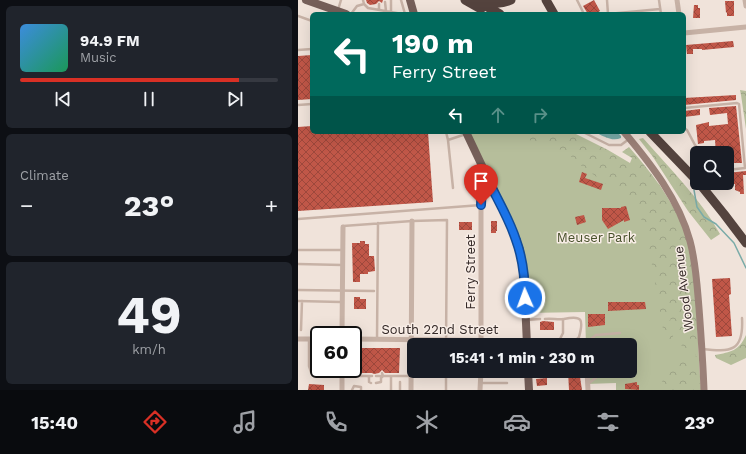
<!DOCTYPE html>
<meta charset="utf-8">
<style>
body{margin:0;font-family:"Work Sans",sans-serif;background:#20242c;color:#f1f3f6;height:100vh;display:flex;flex-direction:column;font-size:15px;white-space:nowrap}
*{box-sizing:border-box;margin:0}
p{font-size:13px;color:#9ea1a6}
.icon{flex:none;width:22px;height:22px;fill:none;stroke:currentColor;stroke-width:2;stroke-linecap:round;stroke-linejoin:round}
.map{position:relative;flex:1;overflow:hidden}
.panel{display:flex;flex-direction:column;gap:6px;padding:6px;background:#0d0f14;width:298px}
.panel>*{flex:none}
.hud{position:absolute;left:12px;top:12px;width:376px;height:122px;border-radius:6px;box-shadow:0 4px 16px #0002;background:#00695c;color:#fff;overflow:hidden}
.controls{position:absolute;left:392px;top:146px;display:grid;gap:8px}
.controls a{display:grid;place-items:center;width:44px;height:44px;border-radius:6px;background:#171b24;box-shadow:0 4px 16px #0002;font-size:20px}
.speed{position:absolute;left:12px;top:326px;display:flex;gap:8px;font-size:20px;font-weight:700;text-align:center}
.speed>*{display:grid;place-content:center;width:52px;height:52px;border-radius:50%;background:#171b24;box-shadow:0 4px 16px #0002;line-height:1}
.speed .limit{border:2px solid #111;border-radius:6px;background:#fff;color:#111}
.pin{position:absolute;display:grid;place-items:center;width:34px;height:34px;color:#fff;margin:-41px -17px;border-radius:50% 50% 50% 0;rotate:-45deg;box-shadow:0 0 4px #0007}
.pin .icon{rotate:45deg}
.me{position:absolute;width:44px;margin:-22px;rotate:358deg;stroke-linejoin:round;filter:drop-shadow(0 0 3px #0008)}
.turn{display:flex;align-items:center;gap:14px;height:84px;padding:0 16px;font-size:18px}
.turn .icon{width:52px;height:52px;stroke-width:2.5}
.turn b{display:block;font-size:28px;line-height:34px}
.lanes{display:flex;align-items:center;height:38px;padding:0 16px;background:#0003;justify-content:center;gap:20px;direction:ltr}
.lanes .off{opacity:.35}
.big{font-size:30px;font-weight:700;line-height:1.1}
.panel .card{flex:1;display:flex;flex-direction:column;justify-content:center;gap:6px;min-width:0;padding:0 14px;border-radius:6px;background:#20242c}
.panel .dial{align-items:center;gap:0}
.dial b{font-size:52px;line-height:1}
.song{display:flex;align-items:center;gap:12px}
.cover{width:48px;height:48px;border-radius:6px;background:linear-gradient(135deg,hsl(210 70% 55%),hsl(150 70% 35%))}
.played{height:4px;border-radius:2px;background:linear-gradient(90deg,#d93025 85%,#363941 85%)}
.keys{display:flex;justify-content:space-around;direction:ltr}
.heat{display:flex;justify-content:space-between;align-items:center;font-size:22px;direction:ltr}
.trip{position:absolute;left:109px;top:338px;width:230px;height:40px;border-radius:6px;background:#171b24;box-shadow:0 4px 16px #0002;font-weight:700;line-height:40px;text-align:center}
.tab-bar{display:flex;height:64px;justify-content:space-around;align-items:center;background:#090b0e;color:#9ea1a6}
.tab-bar .icon{width:28px;height:28px}
.tab-bar .active{color:#d93025}
.tab-bar b{font-size:18px;color:#f1f3f6}
main{display:flex;flex:1;min-height:0}
.map>svg:first-child{display:block}
.green{fill:#b6be9b}
.forest{fill:url(#forest-crowns)}
.water{fill:url(#water-ripples)}
.lines{fill:none;stroke-linecap:round;stroke-linejoin:round}
.stream{stroke:#7aaba8;stroke-width:1.5}
.building{fill:url(#building-cross-hatch)}
.lane{stroke:#c7b2a6;stroke-width:2.5}
.street{stroke:#c7b2a6;stroke-width:5}
.secondary{stroke:#9b8178;stroke-width:7}
.primary{stroke:#755f59;stroke-width:8}
.highway{stroke:#54433e;stroke-width:9}
.route-casing{stroke:#114b97;stroke-width:10}
.route{stroke:#1a73e8;stroke-width:7}
.labels{text-anchor:middle;stroke-width:3;stroke-linejoin:round;paint-order:stroke}
.park-label{font-size:13px;fill:#48512c;stroke:#f8ede6}
.street-label{font-size:13px;fill:#342927;stroke:#f8ede6}
</style>
<main>
<section class="panel">
<div class="card">
<div class="song"><i class="cover"></i><div><b>94.9 FM</b><p>Music</p></div></div>
<div class="played"></div>
<div class="keys"><svg class="icon" aria-label="previous" viewBox="0 0 24 24"><path d="M18 5L8 12l10 7zM5 5v14"/></svg><svg class="icon" aria-label="pause" viewBox="0 0 24 24"><path d="M8 5v14M16 5v14"/></svg><svg class="icon" aria-label="next" viewBox="0 0 24 24"><path d="M6 5l10 7-10 7zM19 5v14"/></svg></div>
</div>
<div class="card"><p>Climate</p>
<div class="heat"><a>−</a><b class="big">23°</b><a>+</a></div>
</div>
<div class="card dial"><b>49</b><p>km/h</p></div>
</section>
<div class="map">
<svg width="448" height="390" viewBox="0 0 448 390">
<defs>
<pattern id="forest-crowns" width="20" height="18" patternUnits="userSpaceOnUse"><rect width="20" height="18" fill="#b6be9b"/><path d="M2 6a3 3 0 1 1 6 0M12 15a3 3 0 1 1 6 0" fill="none" stroke="#9da386"/></pattern>
<pattern id="water-ripples" width="26" height="14" patternUnits="userSpaceOnUse"><rect width="26" height="14" fill="#7aaba8"/><path d="M2 4q2-2 4 0t4 0M15 11q2-2 4 0t4 0" fill="none" stroke="#658b89"/></pattern>
<pattern id="building-cross-hatch" width="8" height="8" patternUnits="userSpaceOnUse"><rect width="8" height="8" fill="#c05748"/><path d="M0 0l8 8M0 8l8-8" fill="none" stroke="#9d483c"/></pattern>
</defs>
<rect width="100%" height="100%" fill="#f0e3da"/>
<path class="green" d="M168 132H257L361 184 380 217 403 390H318V383L289 384V371H332V345H288L287 312 227 313 223 255Z"/>
<path class="forest" d="M442 90 448 91V129L443 95Z
M196 132H274L310 150 332 163 334 158 324 152 331 147C353 172 374 199 386 230 396 258 397 288 399 317 400 341 401 366 403 390H395L394 383 388 385 386 390H359L377 360 383 359 396 364 398 355 394 350 392 338H390L389 351 385 352C382 340 383 326 372 319L377 348H371L367 341 349 236 344 222 341 208 334 200 323 195 285 167 267 151 228 139Z
M345 138C372 169 402 198 422 234L413 240 390 211 355 157 341 139Z
M448 335V358L433 365 418 358 417 355C433 352 441 351 448 335Z"/>
<path class="water" d="M297 132H319L323 136V138C314 142 305 136 297 132Z"/>
<g class="lines">
<path class="stream" d="M396 190 399 207 406 217 418 224 436 243 448 268"/>
</g>
<path class="building" d="M68 0H85L84 3 81 1 78 4 72 5 69 3Z
M296 0 302 11 297 14H290L285 6Z
M427 1H436V16H429V12L428 13Z
M396 5H400V8H402V18H395Z
M435 41 436 47 404 50V49H395V54H389L388 45Z
M14 55V99L0 100V56Z
M438 95V100L386 105V98Z
M438 106 444 163H436V166L429 167V153H418L417 140 406 141V143L400 144 398 125 411 122V126L430 124 429 113 412 115 411 108Z
M402 109V115L386 117V111Z
M14 126V132H130L135 202 0 211V127Z
M448 171V175H445L446 194H442V192L437 190V184H431L430 175H429V173Z
M284 172 289 174 287 178 305 184 303 190 281 182Z
M328 206 332 220 326 222V220L310 229 304 220V208H323V207Z
M286 215 288 222 279 225 277 217Z
M193 221H199V231H198V233H193Z
M161 222H174V230H161Z
M62 241H67V244H71V256H76L77 271 70 272V274H62V282H55L54 243H62Z
M432 278 433 294 431 295 434 336 418 337 414 279Z
M56 297H62V299H68V309H56Z
M310 302H347L348 309 310 311Z
M290 314H307V325L290 327Z
M245 321 256 322V330H242V322Z
M56 348H102L101 373H87L84 370 81 373 76 374 74 373H56Z
M192 371H204V377H192Z
M270 371H285V377H282L284 390H271Z
M249 378V385L239 386 238 379Z
M339 382V385H341V390L327 389V384Z
M11 384 26 385V390H10Z"/>
<g class="lines">
<path class="lane" d="M65 0 66 4
M93 0V12L104 14
M103 0 107 14
M279 0 286 14
M309 0 310 14 362 9
M361 0 363 14
M87 2 88 11
M81 4V10
M40 10 43 0
M53 14 59 6 66 4 70 8 93 12 92 14
M0 16 14 21
M0 50 14 49
M0 105 14 104
M386 108 439 103 441 104 447 168 429 170
M386 128 389 130 397 145 404 153
M148 132 150 140
M285 132 311 145H323L331 139
M155 188 150 140 168 134
M0 219 183 205
M45 226 114 221 149 220 148 345
M0 250H44
M0 264 44 265
M0 290 76 291
M0 301 43 302
M229 320 242 319
M3 330 4 301
M79 339 80 223
M262 339 265 333V319
M11 340V366L13 372 17 375H44
M231 341 262 339C267 343 277 342 281 337 286 319 284 315 266 319 260 320 253 318 247 319
M291 345 293 339 298 335 322 333
M404 349C433 352 446 352 444 318
M208 371V373H222V371
M44 376H74
M69 376 71 377V382L73 383
M78 376H113
M78 383 83 382V378L85 376 84 373
M183 383H209
M290 384 306 371
M54 390 56 386 63 387V390
M93 390V376
M102 390V382
M148 390V371"/>
<path class="street" d="M379 0 381 14
M447 0 448 6
M386 33 448 27
M44 335 45 227
M0 339H21
M55 339 228 341
M183 345V188L185 181 189 178
M289 371 290 390
M44 390V369
M113 390 114 221
M182 390 183 371"/>
<path class="secondary" d="M326 132C353 164 381 200 392 241 398 263 399 285 401 308 403 335 405 363 406 390"/>
<path class="primary" d="M8 0 48 14
M112 0 116 14
M168 132 214 229 222 250 226 279 229 345
M230 371 231 390"/>
<path class="highway" d="M167 0 183 9
M178 0C190 2 201 6 213 0
M248 0 256 14
M184 4 202 14
M352 132 399 181
M401 183 426 214 448 243"/>
</g>
<g class="lines">
<g class="route-casing">
<path id="route" d="M183 205 184 184 189 178C199 199 211 218 218 240 225 259 227 278 227 298"/>
</g>
<use href="#route" class="route"/>
</g>
<g class="labels">
<g class="park-label">
<text x="298" y="242">Meuser Park</text>
</g>
<g class="street-label">
<text transform="translate(172 272) rotate(-90)" y="5">Ferry Street</text>
<text transform="translate(385 289) rotate(-97)" y="5">Wood Avenue</text>
<text x="142" y="334">South 22nd Street</text>
</g>
</g>
</svg>
<div class="controls">
<a><svg class="icon" aria-label="search" viewBox="0 0 24 24"><circle cx="10" cy="10" r="6"/><path d="M15 15l6 6"/></svg></a>
</div>
<div class="speed"><div class="limit">60</div></div>
<div class="pin" style="left:183px;top:205px;background:#d93025"><svg class="icon" aria-label="arrive" viewBox="0 0 24 24"><path d="M6 21V4h12l-3 4 3 4H6"/></svg></div>
<svg class="me" style="left:227px;top:298px" viewBox="-20 -20 40 40"><circle r="17" fill="#1a73e8" stroke="#fff" stroke-width="3"/><path d="M0-11L8 9 0 5-8 9z" fill="#fff"/></svg>
<div class="trip">15:41 · 1 min · 230 m</div>
<div class="hud">
<div class="turn"><svg class="icon" aria-label="left" viewBox="0 0 24 24"><path d="M17 20v-9H6M10 6l-5 5 5 5"/></svg><div><b>190 m</b>Ferry Street</div></div>
<div class="lanes"><svg class="icon" aria-label="left" viewBox="0 0 24 24"><path d="M17 20v-9H6M10 6l-5 5 5 5"/></svg><svg class="icon off" aria-label="ahead" viewBox="0 0 24 24"><path d="M12 20V5M6 11l6-6 6 6"/></svg><svg class="icon off" aria-label="right" viewBox="0 0 24 24"><path d="M7 20v-9h11M14 6l5 5-5 5"/></svg></div>
</div>
</div>
</main>
<nav class="tab-bar">
<b>15:40</b>
<svg class="icon active" aria-label="directions" viewBox="0 0 24 24"><path d="M12 3l9 9-9 9-9-9zM9 14v-3h6M13 9l2 2-2 2"/></svg>
<svg class="icon" aria-label="music" viewBox="0 0 24 24"><path d="M9 18V5l10-2v13"/><circle cx="6" cy="18" r="3"/><circle cx="16" cy="16" r="3"/></svg>
<svg class="icon" aria-label="phone" viewBox="0 0 24 24"><path d="M5 4h4l2 5-3 2q2 4 5 5l2-3 5 2v4C11 20 4 13 5 4z"/></svg>
<svg class="icon" aria-label="climate" viewBox="0 0 24 24"><path d="M12 3v18M4 7l16 10M4 17L20 7"/></svg>
<svg class="icon" aria-label="car" viewBox="0 0 24 24"><path d="M5 17H2v-5l4-1 3-4h7l3 4 3 1v5h-3M9 17h6M6 11h13"/><circle cx="7" cy="17" r="2"/><circle cx="17" cy="17" r="2"/></svg>
<svg class="icon" aria-label="filters" viewBox="0 0 24 24"><path d="M4 7h16M4 17h16"/><circle cx="9" cy="7" r="2"/><circle cx="15" cy="17" r="2"/></svg>
<b>23°</b>
</nav>
